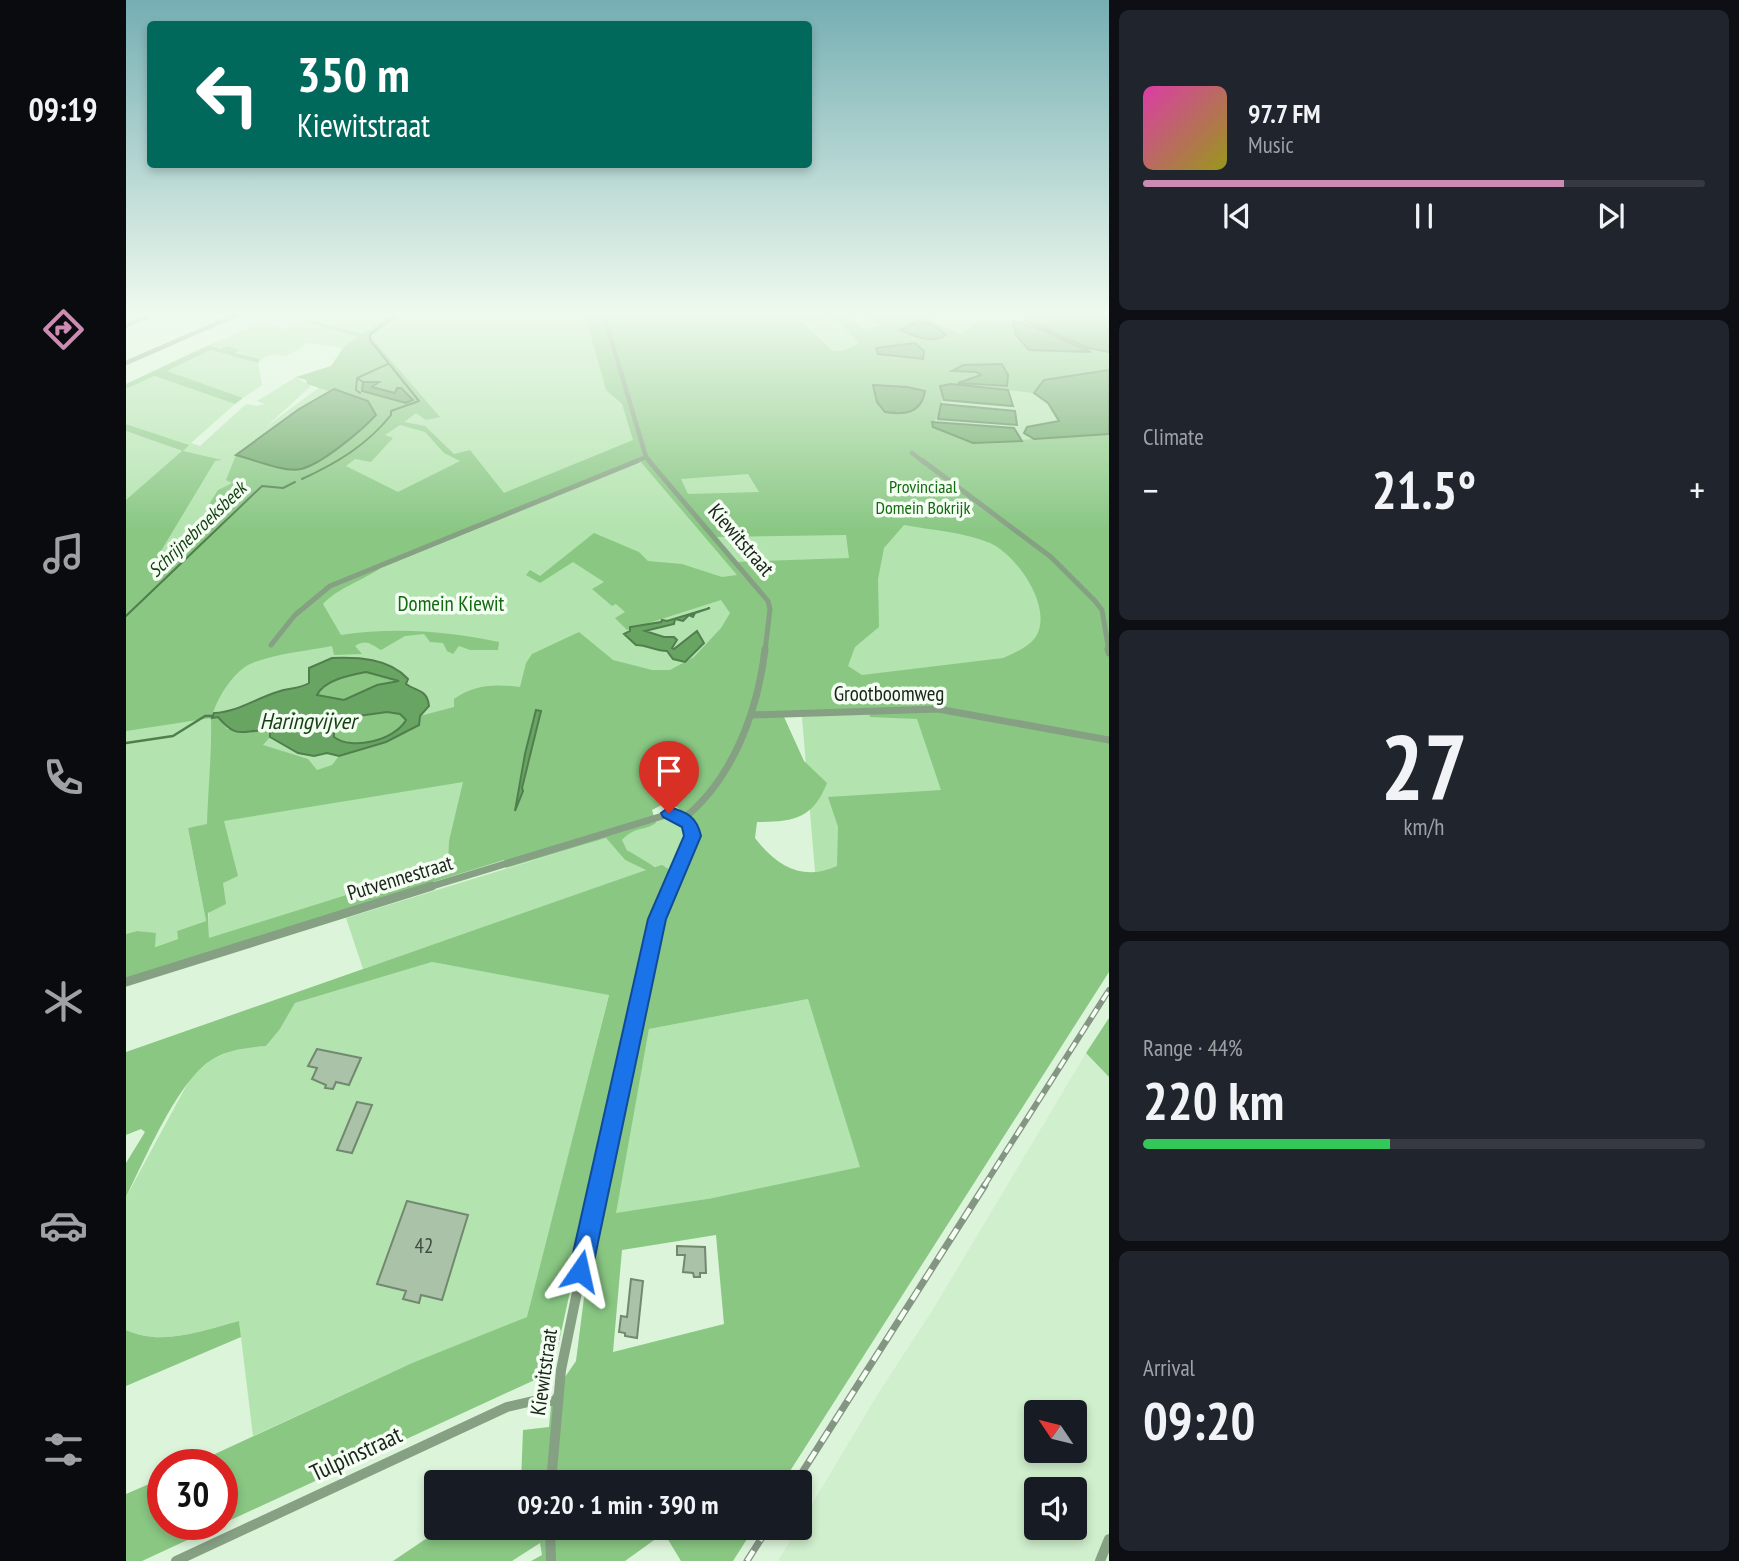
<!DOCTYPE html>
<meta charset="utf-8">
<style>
body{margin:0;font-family:"PT Sans Narrow",sans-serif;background:#20242c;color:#f1f3f6;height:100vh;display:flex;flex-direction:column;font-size:26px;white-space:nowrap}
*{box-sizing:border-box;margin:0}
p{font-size:23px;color:#9ea1a6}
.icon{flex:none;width:38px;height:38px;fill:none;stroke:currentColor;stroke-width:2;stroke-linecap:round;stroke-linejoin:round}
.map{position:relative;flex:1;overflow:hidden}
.sheet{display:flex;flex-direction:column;gap:10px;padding:10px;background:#0d0f14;width:630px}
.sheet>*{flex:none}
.banner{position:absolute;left:21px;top:21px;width:665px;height:147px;border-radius:7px;box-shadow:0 4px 10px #0003;background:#00695c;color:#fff;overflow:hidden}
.needle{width:46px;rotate:305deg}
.tools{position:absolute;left:898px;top:1400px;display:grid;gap:14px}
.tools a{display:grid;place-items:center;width:63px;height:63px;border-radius:7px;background:#171b24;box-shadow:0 4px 10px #0003;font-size:35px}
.speed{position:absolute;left:21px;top:1449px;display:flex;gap:14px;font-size:35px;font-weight:700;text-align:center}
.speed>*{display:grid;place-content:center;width:91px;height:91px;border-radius:50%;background:#171b24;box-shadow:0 4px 10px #0003;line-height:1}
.speed .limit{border:10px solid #d22;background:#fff;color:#111}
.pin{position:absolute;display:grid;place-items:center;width:60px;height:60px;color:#fff;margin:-72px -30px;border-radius:50% 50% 50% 0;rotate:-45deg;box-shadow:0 0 7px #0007}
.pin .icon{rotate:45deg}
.me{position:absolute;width:77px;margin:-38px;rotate:11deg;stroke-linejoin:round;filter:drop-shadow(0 0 5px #0008)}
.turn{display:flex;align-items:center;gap:24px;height:147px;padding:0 35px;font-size:32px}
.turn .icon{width:91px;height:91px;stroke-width:2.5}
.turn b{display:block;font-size:49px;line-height:60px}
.big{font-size:52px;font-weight:700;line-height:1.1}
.sheet .widget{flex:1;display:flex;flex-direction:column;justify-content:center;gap:10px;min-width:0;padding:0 24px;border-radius:10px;background:#20242c}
.sheet .dial{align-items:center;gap:0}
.dial b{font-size:91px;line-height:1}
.song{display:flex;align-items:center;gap:21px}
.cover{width:84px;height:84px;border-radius:10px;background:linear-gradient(135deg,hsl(320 70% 55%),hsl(60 70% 35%))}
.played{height:7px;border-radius:4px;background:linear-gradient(90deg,#ca8cb2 75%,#363941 75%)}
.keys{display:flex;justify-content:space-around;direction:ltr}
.heat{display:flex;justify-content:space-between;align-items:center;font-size:38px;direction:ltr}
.charge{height:10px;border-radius:5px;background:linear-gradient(90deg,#34c759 44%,#363941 0)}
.trip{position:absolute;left:298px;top:1470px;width:388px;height:70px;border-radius:7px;background:#171b24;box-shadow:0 4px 10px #0003;font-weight:700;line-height:70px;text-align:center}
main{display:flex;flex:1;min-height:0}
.tabs{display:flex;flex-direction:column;width:126px;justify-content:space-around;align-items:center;background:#090b0e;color:#9ea1a6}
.tabs .icon{width:49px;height:49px}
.tabs .selected{color:#ca8cb2}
.tabs b{font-size:32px;color:#f1f3f6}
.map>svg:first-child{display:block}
.built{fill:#d0efcd;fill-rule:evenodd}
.green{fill:#b3e3ae}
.forest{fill:#89c783;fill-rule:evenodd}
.water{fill:#68a563;stroke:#517e4d;stroke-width:2;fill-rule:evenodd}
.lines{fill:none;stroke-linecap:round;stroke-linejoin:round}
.stream-far1{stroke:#517e4d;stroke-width:2}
.stream{stroke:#517e4d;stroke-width:2.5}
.building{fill:#aac2a8;stroke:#728970;stroke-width:2}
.minor-far4{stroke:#86a083;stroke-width:4.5}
.minor-far3{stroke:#86a083;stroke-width:5}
.minor-far2{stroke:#86a083;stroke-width:7}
.minor-far1{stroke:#86a083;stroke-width:9}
.minor{stroke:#86a083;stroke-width:10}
.rail-far1-casing{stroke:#849683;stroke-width:6}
.rail-casing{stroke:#849683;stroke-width:7}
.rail-far1{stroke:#f4fef3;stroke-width:3.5;stroke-dasharray:10;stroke-linecap:butt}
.rail{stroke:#f4fef3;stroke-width:4.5;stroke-dasharray:12;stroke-linecap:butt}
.route{fill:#1a73e8;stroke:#114b97;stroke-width:2}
.labels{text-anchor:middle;stroke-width:7;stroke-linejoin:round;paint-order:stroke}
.far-park-label{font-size:18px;fill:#146a11;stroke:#f4fef3}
.far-water-label{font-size:19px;font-style:italic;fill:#143f12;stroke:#f4fef3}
.street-label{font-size:21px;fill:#1b241a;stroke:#f4fef3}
.park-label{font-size:21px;fill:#146a11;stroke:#f4fef3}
.near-number-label{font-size:21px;fill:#3f4c3e}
.water-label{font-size:23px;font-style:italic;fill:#143f12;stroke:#f4fef3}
.near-street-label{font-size:24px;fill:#1b241a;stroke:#f4fef3}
</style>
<main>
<nav class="tabs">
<b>09:19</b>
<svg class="icon selected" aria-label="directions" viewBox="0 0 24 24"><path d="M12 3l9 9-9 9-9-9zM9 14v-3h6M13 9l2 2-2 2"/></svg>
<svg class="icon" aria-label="music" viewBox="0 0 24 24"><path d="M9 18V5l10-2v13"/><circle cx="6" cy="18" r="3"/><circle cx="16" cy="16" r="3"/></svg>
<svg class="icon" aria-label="phone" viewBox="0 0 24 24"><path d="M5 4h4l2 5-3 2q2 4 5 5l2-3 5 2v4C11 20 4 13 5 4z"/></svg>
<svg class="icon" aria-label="climate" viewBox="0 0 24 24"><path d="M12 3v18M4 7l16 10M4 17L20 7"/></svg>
<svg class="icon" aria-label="car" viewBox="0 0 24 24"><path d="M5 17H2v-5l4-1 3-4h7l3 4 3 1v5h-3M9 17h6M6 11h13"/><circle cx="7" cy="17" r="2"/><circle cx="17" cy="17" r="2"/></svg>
<svg class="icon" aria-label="filters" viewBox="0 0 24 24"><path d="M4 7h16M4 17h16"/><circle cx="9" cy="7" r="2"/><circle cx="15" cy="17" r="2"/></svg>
</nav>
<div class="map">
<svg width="983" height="1561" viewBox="0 0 983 1561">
<rect width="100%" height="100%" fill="#dcf5da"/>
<path class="built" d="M960 1053 983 1077V1561H652L753 1392 806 1311ZM910 1412H948V1451H910ZM910 1489H948V1528H910Z"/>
<path class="green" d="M158 312H268L237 334Z
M278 312H983V968L731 1361 587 1198 489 1214 523 1029 682 999 706 1072 669 635 619 749 543 801 98 940 83 938 81 825 62 828 80 921 51 931 52 939 28 947 30 934 11 931 0 934V431L55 451 62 445 0 424V389L27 376 109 404 65 443 74 446 120 404 131 406 139 404 131 401 170 377 185 386 141 426 249 346 245 336Z
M177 321 232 337 217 348 182 343 161 356 146 354 135 359 83 345 137 322 159 329Z
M85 350 132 363 136 385 117 398 40 371Z
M540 817 546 818 560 831 544 870C528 868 501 857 496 840L508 829 527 825 529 819Z
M480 838 499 860 521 870 237 969 220 918Z
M306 962 483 994 402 1317 286 1363 127 1436 113 1321C76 1330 36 1347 0 1330V1197L65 1077 85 1060 108 1049 140 1046 154 1029 169 1003Z"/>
<path class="forest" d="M268 312H278L245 337 314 417 300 420 290 413 278 422 299 426 328 454 344 450 378 493 507 440 496 404 480 390 459 315 461 312H674L680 317 690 312H720L738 330 756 325 744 320 742 316 747 312H812L805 321 834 334 852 321 899 320 962 348 983 352V370L918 380 908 393 825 384 815 386C817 398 818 414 806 423L847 443 983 434V972L657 1482H395L397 1430 423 1427 426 1396 450 1361 465 1242 508 1032H501L431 1351 413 1378 96 1524V1465H65L286 1363 401 1317 483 995 306 962 169 1003 154 1029 140 1046C121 1048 104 1049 87 1059 52 1079 19 1160 0 1197V1163L19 1132 15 1129 0 1135V1052L520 870 499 860 480 838 380 868 378 860 0 978V934L11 931 30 933 29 947 52 939 51 931 80 921 62 828 81 824C82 788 86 754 85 718L0 731V500L56 451 0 431V424L63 445 57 451 96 460 89 461 32 556C55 556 72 526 86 509L83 504 92 490 106 483 100 480 110 455 147 466 212 448 241 425 242 401 210 389 206 392 181 384 180 380 170 377 205 366 217 348 232 337 177 321 181 319 237 334ZM708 318 733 343 732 344 716 351H707L676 322ZM748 385 781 387 799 396 787 412ZM274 425 299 432 318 453 334 461 272 492 220 466 229 459 245 462 267 438 259 435ZM514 461 611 575 596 577 556 564 522 561 513 552 468 533 414 576 404 570 400 575 414 583 447 562 478 582 466 589 486 606 490 604 499 612 489 618 501 630 595 600 604 613 595 628 568 657 544 670H526L487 660 453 632 406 654 400 663 394 687C369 684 349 684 328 699V707L294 716 284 731 213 756 206 765 191 770 182 759 137 745 144 737V731L101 729 92 717H86C90 699 109 668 129 662 153 653 181 651 206 646L208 655 236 654 229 646C240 639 244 644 255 650L279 636 298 634 304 642 317 643 321 651 327 654 333 646 344 650H372L373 642C320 631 269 627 215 635L197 604C210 589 237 580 255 568ZM622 474 633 492 562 494 555 479ZM778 525C806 530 837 532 864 543 891 555 929 609 909 638 901 648 888 653 877 658L736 675 722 666 729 647 753 627 752 579 758 548ZM720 535 723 558 609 562 587 537ZM742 709 744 717 791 719 815 790 702 797 712 827 711 866C677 882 650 866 629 838L631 822C667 822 687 819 701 783L678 761 658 717ZM337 782 323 841 322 864 299 874 246 887 83 938 82 913 100 904 97 883 112 876 98 821ZM543 801 565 818 544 870 536 865 529 867 501 850 496 840C511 825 516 832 530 823L526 810ZM682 999 734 1167 587 1198 490 1213 523 1029ZM590 1235 598 1324 487 1352 496 1250Z
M83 345 95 349 101 346 113 350 109 353 135 359 132 363 85 350 41 371 117 398 109 404 28 376 0 389V384Z
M240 672 273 681 251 685 218 700 191 695C197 681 225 674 240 672Z
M261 712 274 714 280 720C269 740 226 751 207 737L208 728 232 716Z
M983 1018V1077L960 1053Z
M113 1321 115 1337 0 1386V1330C36 1347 77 1330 113 1321Z
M37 1478V1524H96L16 1561H0V1494Z
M316 1528H628L607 1561H555L538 1533 499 1561H405L416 1555 414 1543 386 1561H267Z"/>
<path class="water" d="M897 312H983V352L962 348 900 321Z
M792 321 806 324 820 335C805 345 789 336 774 330Z
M887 321 911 328 965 352 903 350 890 335Z
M789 343 798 351 797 359 752 354 750 348Z
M876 364 882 375 881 386 832 383 855 375 850 372 826 371 837 365Z
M983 370V434L908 439 898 433 901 427 933 421 922 403 908 393 918 380Z
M237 382H253L246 387 269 393 271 388H275L287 400 280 403 236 391Z
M825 384 882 390 887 406 818 400 814 386Z
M747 385 781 387 799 391C795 414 778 415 759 412L751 402Z
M208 389 242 401 250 415C235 431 196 464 175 469 159 473 126 459 110 455L173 409Z
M815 404 889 411 891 425 812 419Z
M806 422 888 428 896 441 847 443 807 427Z
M584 608 569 613 567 617 563 615 557 621 549 619 548 624 519 631 538 637H548L551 640 546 648 548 649 571 631 578 643 559 662 547 659 541 651C529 651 522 645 510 645L498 634 504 631V627L535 622 536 620 541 621Z
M206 658C232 657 263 658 282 679L280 684C291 692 301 689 303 706L294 716 293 725 260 742 213 756 201 753 188 756 172 753 144 737V731C117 728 113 742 92 717L86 718 88 713C111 712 129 699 151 692 162 688 173 689 183 683V668ZM240 672 273 681 251 685 218 700 191 695C198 680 224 675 240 672ZM261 712 274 714 280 720C269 740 226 751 208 737V728L232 716Z
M410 710 415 711 396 788 397 791 389 811 399 754Z"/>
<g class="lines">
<path class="stream-far1" d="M231 379 230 390 234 393
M237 382 231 378 262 364
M176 479C211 463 241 445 265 415V411L293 401 244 340V334L275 312
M0 616 136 486 157 488 169 482"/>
<path class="stream" d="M0 743 47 736 79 716H87"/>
</g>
<path class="building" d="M191 1049 235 1058 223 1085 210 1082 207 1089 199 1088 200 1085 186 1079 191 1068 182 1066Z
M231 1102 246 1105 226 1153 211 1150Z
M281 1201 342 1215 316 1300 295 1295 293 1303 277 1299 280 1291 251 1284Z
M551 1246 579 1247 580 1273H574V1277H568L567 1273 557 1272 559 1255H551Z
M505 1279 517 1281 511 1338 499 1336V1333L493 1332 495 1316 501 1317Z"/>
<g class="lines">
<path class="minor-far4" d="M477 312 520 457 525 463
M0 326 31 312
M0 363 117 312
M786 453 799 463
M506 463 520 457"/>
<path class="minor-far3" d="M523 461 642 601 644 609 639 651
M797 461 925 557 969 601 976 610 983 651
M145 645 169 615 204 586 511 461"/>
<path class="minor-far2" d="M982 649 983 653
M625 715 812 709 983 740
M558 818C607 779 632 710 639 649
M300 888 543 814 559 820 566 835 544 888"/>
<path class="minor-far1" d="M0 982 306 886
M473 1186 531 919 545 886"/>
<path class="minor" d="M425 1482 435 1370 473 1185
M424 1528 425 1561
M50 1561 381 1407 407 1401H431
M974 1561 983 1539"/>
<g class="rail-far1-casing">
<path id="rail-far1" d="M858 1186 983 990"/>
</g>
<g class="rail-casing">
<path id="rail" d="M670 1482 859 1185
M621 1561 642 1528"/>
</g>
<use href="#rail-far1" class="rail-far1"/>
<use href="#rail" class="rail"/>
</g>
<linearGradient id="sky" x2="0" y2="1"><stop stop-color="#75aeb3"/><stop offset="0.59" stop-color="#effaee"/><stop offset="1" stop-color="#effaee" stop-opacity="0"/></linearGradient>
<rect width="983" height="531" fill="url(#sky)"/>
<path class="route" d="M543 807C561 812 571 817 575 836L540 919 466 1271 463 1279 454 1282 446 1279 443 1271 522 919 558 836 556 827 537 817 535 813Z"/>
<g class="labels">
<g class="far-park-label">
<text x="797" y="493">Provinciaal<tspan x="797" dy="21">Domein Bokrijk</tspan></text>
</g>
<g class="far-water-label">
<text transform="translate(71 529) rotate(-44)" y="7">Schrijnebroeksbeek</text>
</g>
<g class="street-label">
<text transform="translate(615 540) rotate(49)" y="7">Kiewitstraat</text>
<text x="763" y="701">Grootboomweg</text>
<text transform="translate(274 878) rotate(-17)" y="7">Putvennestraat</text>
<text transform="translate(418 1372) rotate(-82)" y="7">Kiewitstraat</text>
</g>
<g class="park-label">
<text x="325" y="611">Domein Kiewit</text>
</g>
<g class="near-number-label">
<text x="298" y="1253">42</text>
</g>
<g class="water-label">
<text x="182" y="729">Haringvijver</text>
</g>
<g class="near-street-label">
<text transform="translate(230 1454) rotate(-25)" y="8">Tulpinstraat</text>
</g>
</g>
</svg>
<div class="tools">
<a><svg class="needle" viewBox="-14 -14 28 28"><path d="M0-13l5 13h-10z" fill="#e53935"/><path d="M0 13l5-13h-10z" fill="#9ea1a6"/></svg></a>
<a><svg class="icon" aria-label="sound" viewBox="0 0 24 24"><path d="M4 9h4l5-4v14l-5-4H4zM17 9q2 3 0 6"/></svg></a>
</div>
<div class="speed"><div class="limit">30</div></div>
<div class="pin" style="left:543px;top:813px;background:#d93025"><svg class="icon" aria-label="arrive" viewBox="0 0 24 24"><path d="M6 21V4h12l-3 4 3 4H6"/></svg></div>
<svg class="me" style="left:454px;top:1271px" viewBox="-20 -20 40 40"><path d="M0-17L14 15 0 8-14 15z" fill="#1a73e8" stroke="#fff" stroke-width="4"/></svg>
<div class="trip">09:20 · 1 min · 390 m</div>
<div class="banner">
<div class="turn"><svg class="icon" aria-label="left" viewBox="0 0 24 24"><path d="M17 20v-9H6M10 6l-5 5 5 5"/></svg><div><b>350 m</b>Kiewitstraat</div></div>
</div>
</div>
<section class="sheet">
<div class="widget">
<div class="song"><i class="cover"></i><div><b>97.7 FM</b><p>Music</p></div></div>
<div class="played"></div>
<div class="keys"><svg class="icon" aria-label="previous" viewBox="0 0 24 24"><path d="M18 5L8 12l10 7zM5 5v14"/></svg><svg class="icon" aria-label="pause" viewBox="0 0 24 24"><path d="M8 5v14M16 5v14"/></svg><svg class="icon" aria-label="next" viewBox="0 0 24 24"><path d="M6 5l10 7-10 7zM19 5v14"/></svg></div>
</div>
<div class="widget"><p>Climate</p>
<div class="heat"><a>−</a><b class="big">21.5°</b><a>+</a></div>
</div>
<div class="widget dial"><b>27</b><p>km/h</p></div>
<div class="widget"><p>Range · 44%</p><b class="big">220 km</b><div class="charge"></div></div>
<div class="widget"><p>Arrival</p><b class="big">09:20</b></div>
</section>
</main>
